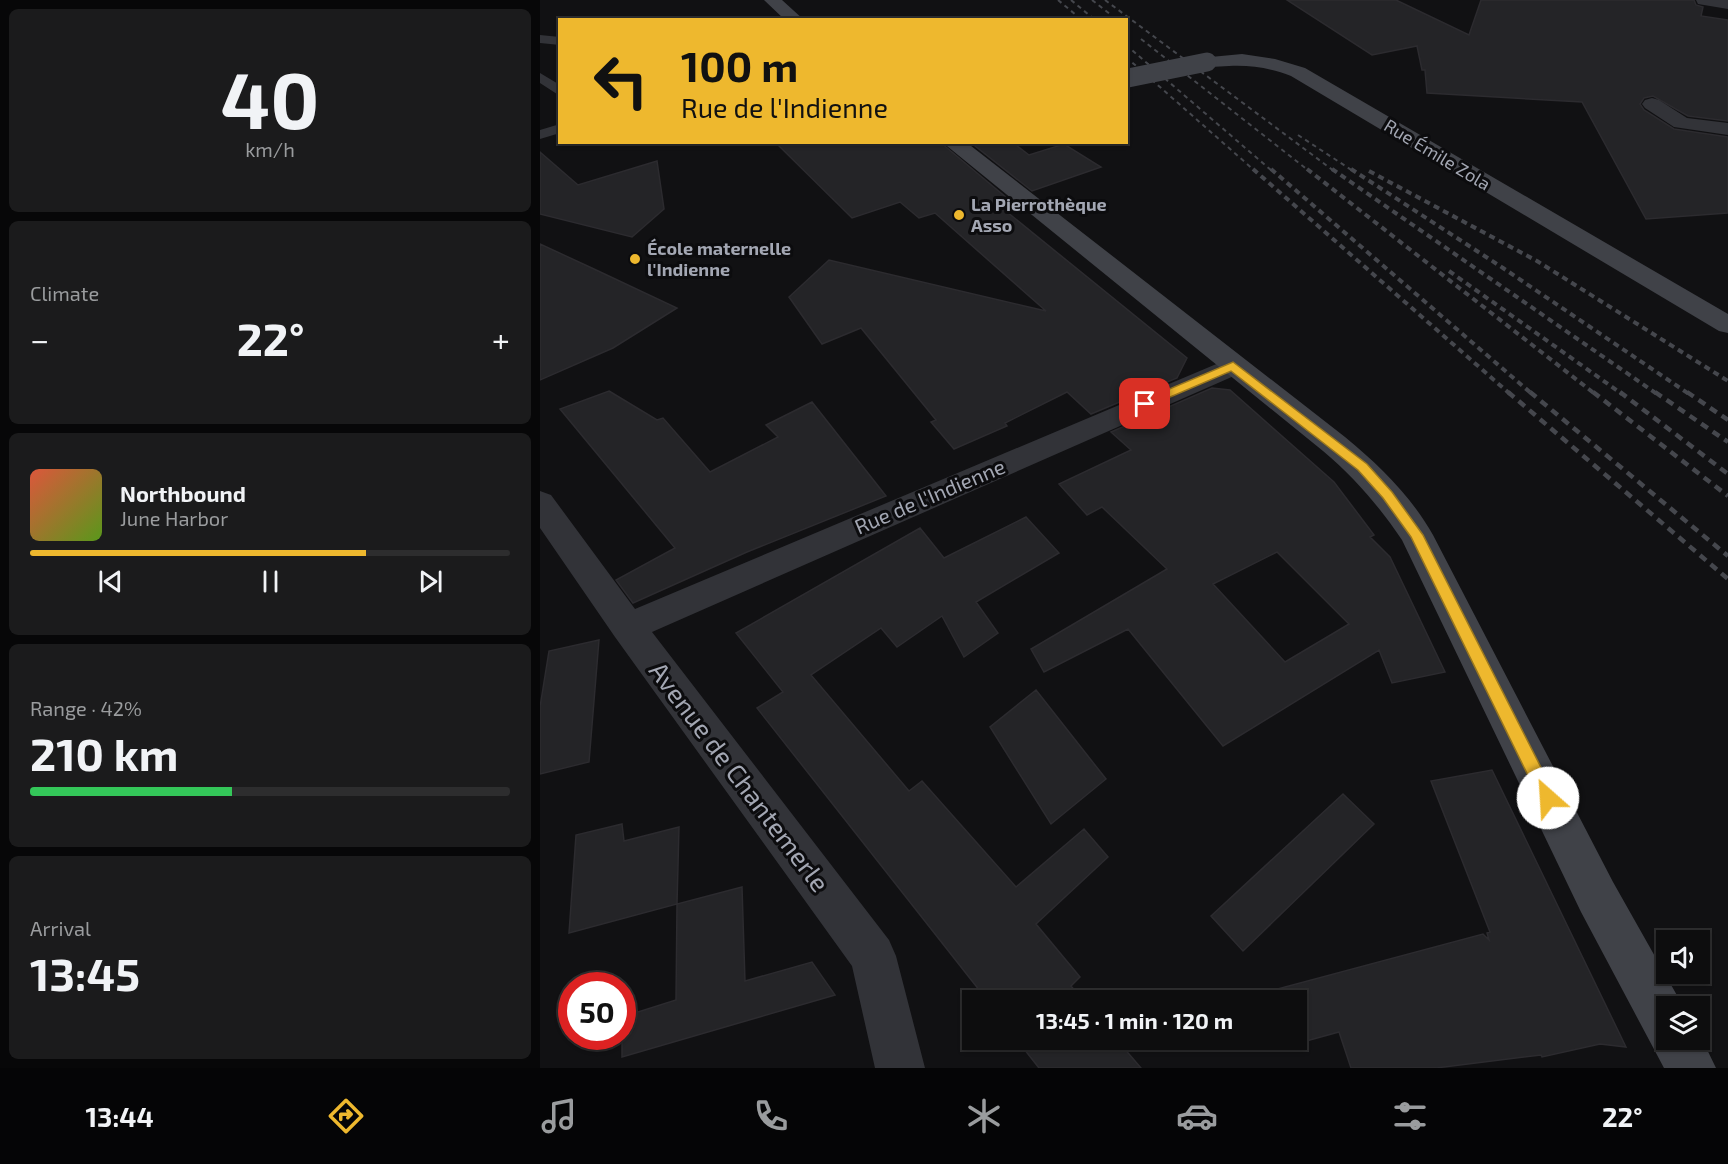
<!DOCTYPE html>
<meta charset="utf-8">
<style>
body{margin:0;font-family:"Exo 2",sans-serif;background:#1b1b1c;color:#f1f3f6;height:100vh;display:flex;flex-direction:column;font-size:22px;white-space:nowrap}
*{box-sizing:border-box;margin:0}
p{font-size:20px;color:#9a9c9e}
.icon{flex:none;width:33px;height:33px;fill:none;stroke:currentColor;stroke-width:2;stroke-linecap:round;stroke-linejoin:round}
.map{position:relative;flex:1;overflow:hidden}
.side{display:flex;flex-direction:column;gap:9px;padding:9px;background:#070708;width:540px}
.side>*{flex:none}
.banner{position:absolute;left:18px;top:18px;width:570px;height:126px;border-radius:0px;box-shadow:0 2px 4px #0004,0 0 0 2px #2d2d2e;background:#eeb82e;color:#111;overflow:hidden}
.fabs{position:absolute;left:1116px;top:930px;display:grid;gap:12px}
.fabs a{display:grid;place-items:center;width:54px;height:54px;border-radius:0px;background:#0d0d0e;box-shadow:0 2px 4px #0004,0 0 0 2px #2d2d2e;font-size:30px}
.speed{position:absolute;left:18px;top:972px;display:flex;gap:12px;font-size:30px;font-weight:700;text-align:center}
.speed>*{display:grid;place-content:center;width:78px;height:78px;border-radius:50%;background:#0d0d0e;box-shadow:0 2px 4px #0004,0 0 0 2px #2d2d2e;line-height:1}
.speed .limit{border:9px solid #d22;background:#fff;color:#111}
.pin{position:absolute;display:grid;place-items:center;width:51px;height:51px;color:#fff;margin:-26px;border-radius:12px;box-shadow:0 3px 9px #0006}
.me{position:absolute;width:66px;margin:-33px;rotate:334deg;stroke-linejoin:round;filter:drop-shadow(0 0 4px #0008)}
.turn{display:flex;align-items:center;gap:21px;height:126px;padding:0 24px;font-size:27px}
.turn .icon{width:78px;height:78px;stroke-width:2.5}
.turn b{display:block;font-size:42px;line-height:51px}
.big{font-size:45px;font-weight:700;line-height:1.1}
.side .widget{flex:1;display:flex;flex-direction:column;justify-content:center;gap:9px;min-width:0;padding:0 21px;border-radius:9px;background:#1b1b1c}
.side .dial{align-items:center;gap:0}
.dial b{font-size:78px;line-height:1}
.song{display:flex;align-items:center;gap:18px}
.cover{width:72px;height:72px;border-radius:9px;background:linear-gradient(135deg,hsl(10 70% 55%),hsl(90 70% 35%))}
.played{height:6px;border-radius:3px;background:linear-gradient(90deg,#eeb82e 70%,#2d2d2e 70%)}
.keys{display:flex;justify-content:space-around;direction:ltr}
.heat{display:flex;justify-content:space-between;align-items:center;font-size:33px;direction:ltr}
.charge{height:9px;border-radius:4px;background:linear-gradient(90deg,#34c759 42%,#2d2d2e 0)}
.trip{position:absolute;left:422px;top:990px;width:345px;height:60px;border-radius:0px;background:#0d0d0e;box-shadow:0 2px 4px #0004,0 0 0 2px #2d2d2e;font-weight:700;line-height:60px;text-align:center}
.dock{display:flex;height:96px;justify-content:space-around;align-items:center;background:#050506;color:#9a9c9e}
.dock .icon{width:42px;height:42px}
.dock .current{color:#eeb82e}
.dock b{font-size:27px;color:#f1f3f6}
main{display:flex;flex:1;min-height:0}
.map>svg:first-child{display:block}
.building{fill:#242427;stroke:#2c2b2f;stroke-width:1.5;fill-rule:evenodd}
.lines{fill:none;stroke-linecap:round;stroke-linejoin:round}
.lane{fill:#323338;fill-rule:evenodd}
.street{fill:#323338;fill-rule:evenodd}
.secondary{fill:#404248;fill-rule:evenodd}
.rail-far2{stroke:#45474d;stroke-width:2;stroke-dasharray:4.5 4;stroke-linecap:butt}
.rail-far1{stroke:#45474d;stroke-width:4;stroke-dasharray:6 4.5;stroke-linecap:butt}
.rail{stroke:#45474d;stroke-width:4.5;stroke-dasharray:8 6;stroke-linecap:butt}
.secondary-bridge{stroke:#404248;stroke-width:19}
.route{fill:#eeb82e;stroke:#9b781e;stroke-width:1.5}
.poi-dot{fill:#eeb82e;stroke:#0c0c0e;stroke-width:2}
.labels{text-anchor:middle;stroke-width:6;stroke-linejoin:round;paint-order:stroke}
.far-street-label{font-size:18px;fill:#a3a7b3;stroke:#0c0c0e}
.far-poi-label{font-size:18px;font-weight:bold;fill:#a3a7b3;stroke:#0c0c0e;text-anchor:start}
.street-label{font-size:21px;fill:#a3a7b3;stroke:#0c0c0e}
.near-street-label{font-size:26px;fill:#a3a7b3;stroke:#0c0c0e}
</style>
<main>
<section class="side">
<div class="widget dial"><b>40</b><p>km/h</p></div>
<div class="widget"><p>Climate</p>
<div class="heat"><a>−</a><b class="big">22°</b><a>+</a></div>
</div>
<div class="widget">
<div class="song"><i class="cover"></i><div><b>Northbound</b><p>June Harbor</p></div></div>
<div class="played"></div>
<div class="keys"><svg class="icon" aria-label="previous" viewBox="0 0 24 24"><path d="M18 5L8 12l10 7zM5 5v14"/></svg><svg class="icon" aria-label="pause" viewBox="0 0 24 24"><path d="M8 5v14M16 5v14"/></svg><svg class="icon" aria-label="next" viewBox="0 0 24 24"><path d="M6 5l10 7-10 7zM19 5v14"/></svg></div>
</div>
<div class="widget"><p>Range · 42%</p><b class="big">210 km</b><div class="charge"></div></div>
<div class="widget"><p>Arrival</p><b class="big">13:45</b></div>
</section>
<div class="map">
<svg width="1188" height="1068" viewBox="0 0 1188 1068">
<rect width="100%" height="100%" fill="#111113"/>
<path class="building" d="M747 0H856L929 35 941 0H1154L1156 5 1163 7 1161 16 1188 20V121L1148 116 1113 96 1104 98 1100 104 1104 110 1134 129 1188 137V213L1106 219 1042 102 887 93 885 70H882L877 46 832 55Z
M235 142H400L468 199 456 203 647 358 637 378 551 414 527 392 465 423 467 426 414 449 391 422 396 420 321 328 282 344 249 297 289 260 506 311 395 213 379 218 360 202 312 218Z
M430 142H472L489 155 524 144 561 167 492 191Z
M0 152 38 185 117 161 124 209 92 237 0 214Z
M0 244 54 269 137 308 73 348 0 380Z
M672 388 690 390 794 482 834 535 830 537 850 557 905 672 852 683 839 650 683 746 588 629 504 672 491 649 627 569 562 507 547 515 519 484 591 450 571 432ZM737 552 809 624 745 662 673 584Z
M69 391 117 420 123 418 170 472 238 437 226 425 272 402 346 496 207 552 93 603 76 580 135 548 20 409Z
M486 517 519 553 436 602 458 633 424 657 402 616 357 647 341 628 271 675 369 791 382 781 476 887 544 829 568 857 496 924 540 977 531 986 543 1000H447L217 708 243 692 196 633 380 528 404 558Z
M59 640 49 762 0 774V707L9 651Z
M496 690 566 779 511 824 450 727Z
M952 770 1086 1047 1060 1044 1002 1057 1001 1055 896 1068H811L799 1032 730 1051 727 1040H756V1000H716L715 995 943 934 949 940 947 933 950 932 891 781Z
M803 794 834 824 703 951 671 916Z
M82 824 84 841 139 827 137 904 29 933 36 835Z
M202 887 205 981 272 962 295 995 82 1057V1017L136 1000 137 904Z
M477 1040H577L601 1068H499Z"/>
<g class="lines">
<path class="lane" d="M0 35 20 37V45L0 43Z
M0 73 20 85V96L0 83Z
M20 124V133L0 139V130Z"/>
<path class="street" d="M1156 0H1188V9L1158 4Z
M1112 98 1119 100 1147 118 1188 123V135L1134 127 1105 108 1102 104 1105 100Z
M693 357 703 360 707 366 703 372 112 632 349 940 356 956 385 1068H335L312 966 75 637 0 528V491L11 495 95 609Z"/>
<path class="secondary" d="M224 0H242L264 20H245Z
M702 54 735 59 765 68 1188 314V333L1179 331 751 76C731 68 711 65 689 66 680 66 670 68 660 66L658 62 660 58Z
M402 142H426L805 437C839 465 871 496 893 535L1073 882 1143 1006H1126V1040H1160V1035L1176 1068H1124L1041 912 862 540C839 506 815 478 783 451Z"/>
<path class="rail-far2" d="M518 0 536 15
M531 0 555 20
M552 0 570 14
M565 0 794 171
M601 39 769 171
M586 45 732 171
M586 57 715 171
M758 135 813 171"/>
<path class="rail-far1" d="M713 169 970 394
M731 169 992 394
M767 169 1055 394
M792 169 1117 394
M811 169 963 268 1149 394
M829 171 997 261 1188 381
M909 271 1082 394"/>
<path class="rail" d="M968 392 1188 579
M990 392 1188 556
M1053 392 1188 496
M1080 392 1188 474
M1115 392 1188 442
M1147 392 1188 420"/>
<path class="secondary-bridge" d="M588 78 667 62"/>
</g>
<path class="route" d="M693 362 827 464 852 492 883 535 1014 793 1016 798 1014 804 1008 806 1002 804 871 537 843 498 818 470 691 371 609 406 605 407 599 404 601 401Z"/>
<g class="poi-dot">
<circle cx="419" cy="215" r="6"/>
<circle cx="95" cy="259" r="6"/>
</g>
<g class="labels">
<g class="far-street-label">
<text transform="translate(897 155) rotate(31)" y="6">Rue Émile Zola</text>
</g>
<g class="far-poi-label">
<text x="431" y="211">La Pierrothèque<tspan x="431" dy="21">Asso</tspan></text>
<text x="107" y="255">École maternelle<tspan x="107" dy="21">l'Indienne</tspan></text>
</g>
<g class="street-label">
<text transform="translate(390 497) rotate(-23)" y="7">Rue de l'Indienne</text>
</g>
<g class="near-street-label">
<text transform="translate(199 777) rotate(53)" y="9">Avenue de Chantemerle</text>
</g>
</g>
</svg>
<div class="fabs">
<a><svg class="icon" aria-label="sound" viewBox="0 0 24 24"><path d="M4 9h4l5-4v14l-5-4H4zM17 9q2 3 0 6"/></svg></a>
<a><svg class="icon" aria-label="layers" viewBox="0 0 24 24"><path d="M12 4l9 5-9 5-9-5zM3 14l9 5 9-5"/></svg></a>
</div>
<div class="speed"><div class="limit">50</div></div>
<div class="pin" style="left:605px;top:404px;background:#d93025"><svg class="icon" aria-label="arrive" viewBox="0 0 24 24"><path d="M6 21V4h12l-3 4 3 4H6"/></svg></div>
<svg class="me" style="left:1008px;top:798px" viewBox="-20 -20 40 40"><circle r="19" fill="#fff"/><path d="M0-13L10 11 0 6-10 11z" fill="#eeb82e"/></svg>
<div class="trip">13:45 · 1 min · 120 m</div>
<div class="banner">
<div class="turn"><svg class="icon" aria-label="left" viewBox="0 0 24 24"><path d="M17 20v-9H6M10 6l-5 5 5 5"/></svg><div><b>100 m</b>Rue de l'Indienne</div></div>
</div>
</div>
</main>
<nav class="dock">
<b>13:44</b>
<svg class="icon current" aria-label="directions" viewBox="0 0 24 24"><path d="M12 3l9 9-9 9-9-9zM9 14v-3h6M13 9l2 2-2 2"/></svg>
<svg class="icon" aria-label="music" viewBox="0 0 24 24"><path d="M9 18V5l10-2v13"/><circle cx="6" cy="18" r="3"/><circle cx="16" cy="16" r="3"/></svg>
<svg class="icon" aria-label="phone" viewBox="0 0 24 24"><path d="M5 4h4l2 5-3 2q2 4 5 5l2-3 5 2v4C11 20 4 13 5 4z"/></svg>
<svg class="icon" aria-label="climate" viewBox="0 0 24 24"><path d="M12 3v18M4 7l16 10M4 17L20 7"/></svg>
<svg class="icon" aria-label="car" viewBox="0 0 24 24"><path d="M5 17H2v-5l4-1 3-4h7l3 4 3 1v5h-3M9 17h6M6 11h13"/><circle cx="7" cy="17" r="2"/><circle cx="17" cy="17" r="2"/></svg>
<svg class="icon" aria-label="filters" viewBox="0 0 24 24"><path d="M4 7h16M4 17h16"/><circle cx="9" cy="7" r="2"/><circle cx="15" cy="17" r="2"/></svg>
<b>22°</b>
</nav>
